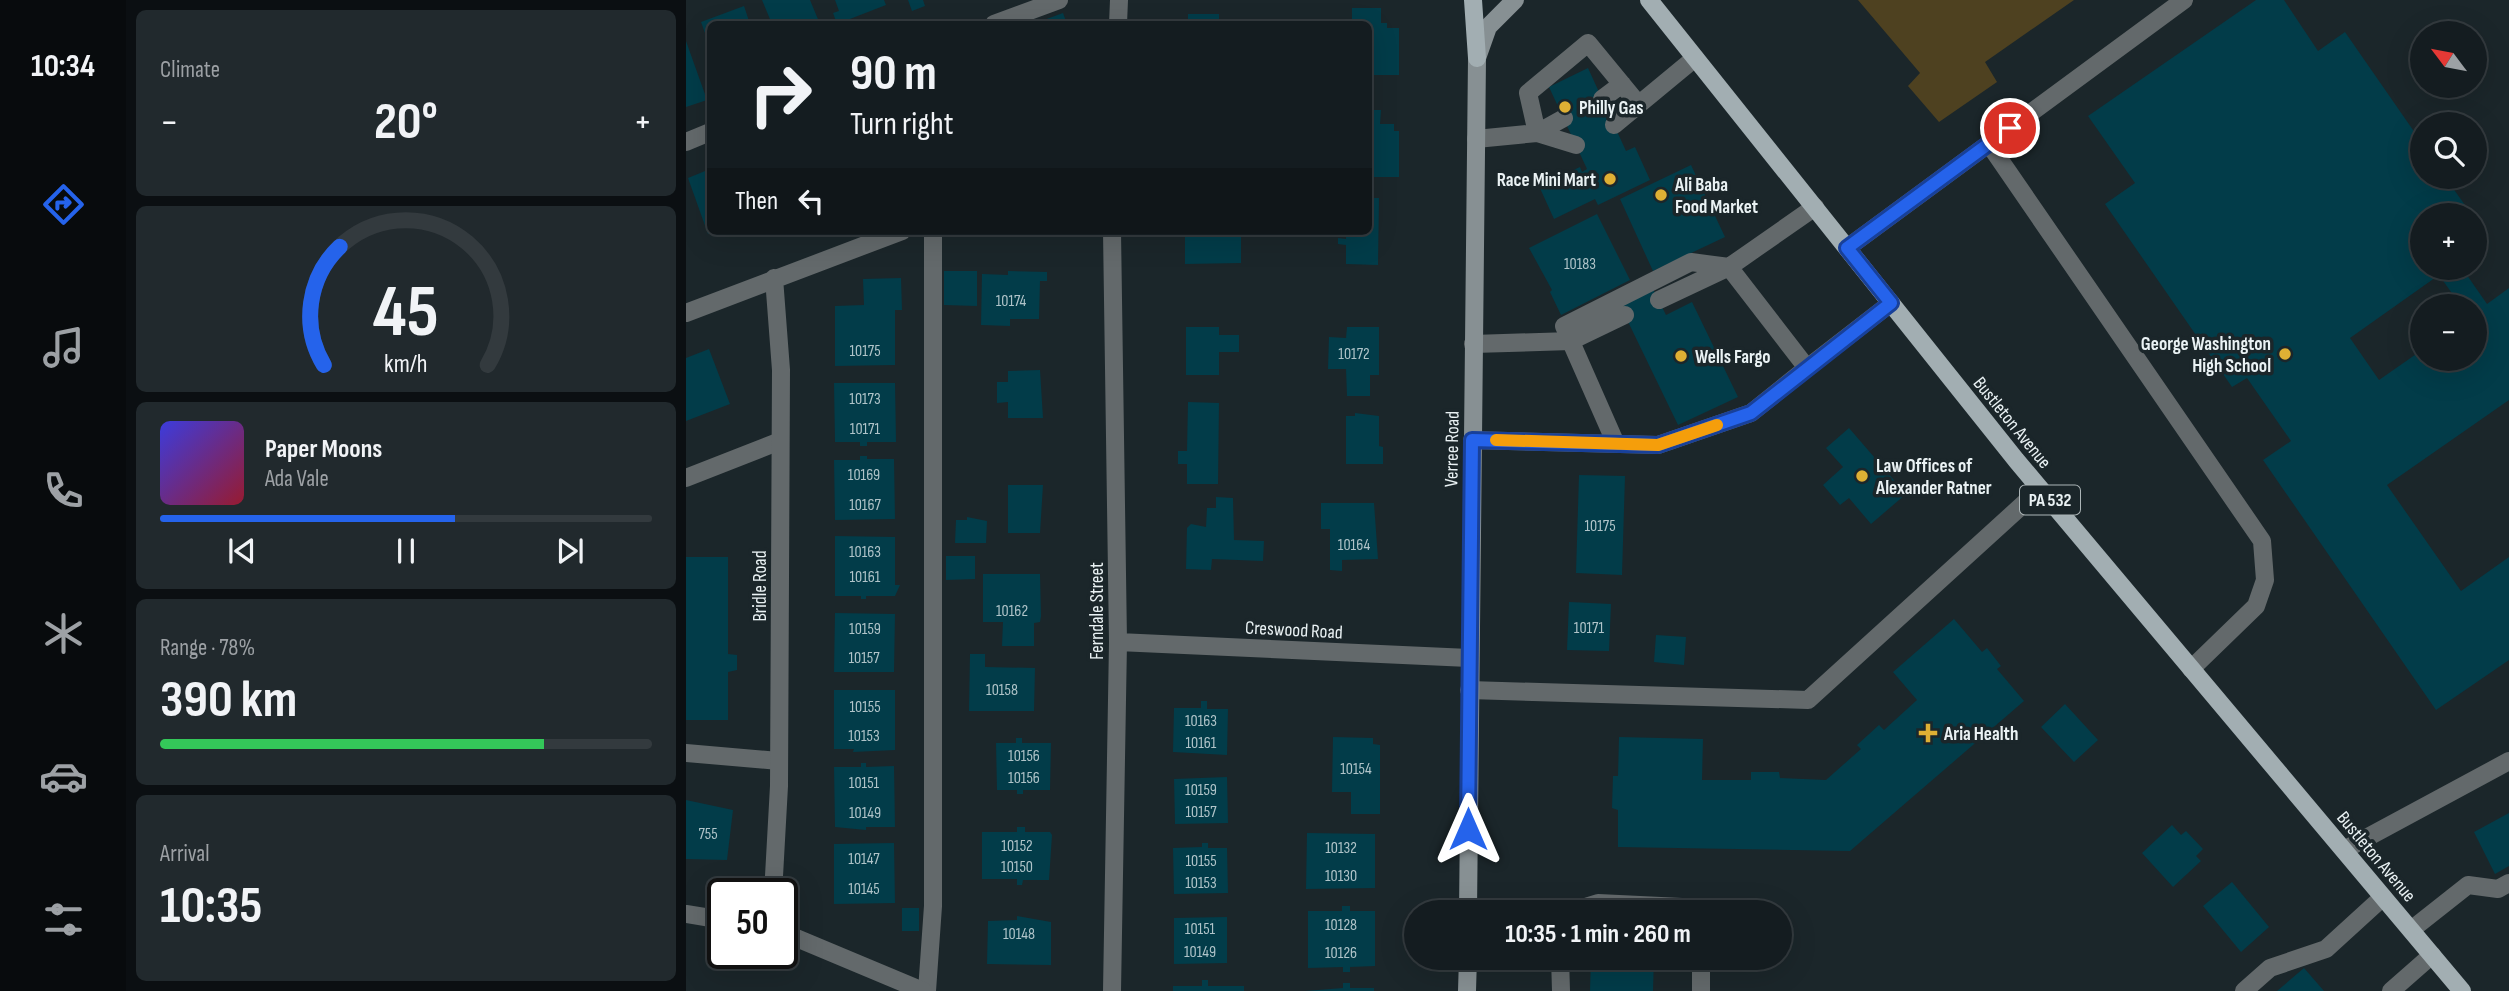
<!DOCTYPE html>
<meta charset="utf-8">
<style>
body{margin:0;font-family:"Sofia Sans Condensed",sans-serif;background:#21292d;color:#f1f3f6;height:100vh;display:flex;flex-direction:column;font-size:26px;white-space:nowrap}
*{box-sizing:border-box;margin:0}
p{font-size:23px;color:#9da1a5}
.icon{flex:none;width:38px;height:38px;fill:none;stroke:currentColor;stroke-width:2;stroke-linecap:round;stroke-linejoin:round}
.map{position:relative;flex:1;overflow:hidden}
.details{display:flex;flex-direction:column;gap:10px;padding:10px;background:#0b0f12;width:560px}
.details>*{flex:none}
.top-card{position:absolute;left:21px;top:21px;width:665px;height:214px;border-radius:10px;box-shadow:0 7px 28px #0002,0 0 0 2px #333a3e;background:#141c20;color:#f1f3f6;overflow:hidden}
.needle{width:46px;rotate:302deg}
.tools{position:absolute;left:1724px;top:21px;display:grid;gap:14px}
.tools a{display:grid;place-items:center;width:77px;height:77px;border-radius:50%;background:#141c20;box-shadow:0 7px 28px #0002,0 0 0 2px #333a3e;font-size:35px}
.speed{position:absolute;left:21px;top:878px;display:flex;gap:14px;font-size:35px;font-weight:700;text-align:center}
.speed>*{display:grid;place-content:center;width:91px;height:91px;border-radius:50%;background:#141c20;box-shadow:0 7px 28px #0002,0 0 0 2px #333a3e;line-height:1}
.speed .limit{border:4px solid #111;border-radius:10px;background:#fff;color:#111}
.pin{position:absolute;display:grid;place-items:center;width:60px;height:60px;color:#fff;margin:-30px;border:4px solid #fff;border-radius:50%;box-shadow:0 2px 7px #0007}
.me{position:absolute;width:77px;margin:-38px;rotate:0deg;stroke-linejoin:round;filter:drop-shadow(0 0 5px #0008)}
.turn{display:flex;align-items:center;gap:24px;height:147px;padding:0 28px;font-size:32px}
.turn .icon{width:91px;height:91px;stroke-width:2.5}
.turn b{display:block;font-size:49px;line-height:60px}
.then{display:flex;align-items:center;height:66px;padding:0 28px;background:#0003;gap:14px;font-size:26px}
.big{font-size:52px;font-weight:700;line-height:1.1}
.details .card{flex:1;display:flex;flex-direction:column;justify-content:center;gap:10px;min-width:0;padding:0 24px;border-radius:10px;background:#21292d}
.details .dial{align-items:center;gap:0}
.dial svg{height:182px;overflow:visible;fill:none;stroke:#333a3e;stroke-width:7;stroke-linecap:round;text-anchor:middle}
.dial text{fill:#f1f3f6;stroke:none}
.song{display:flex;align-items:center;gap:21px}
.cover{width:84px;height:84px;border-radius:10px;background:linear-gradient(135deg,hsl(240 70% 55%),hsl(350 70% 35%))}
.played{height:7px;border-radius:4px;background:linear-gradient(90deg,#2563eb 60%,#333a3e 60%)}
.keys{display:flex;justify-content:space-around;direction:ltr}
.heat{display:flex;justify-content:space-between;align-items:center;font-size:38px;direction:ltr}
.charge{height:10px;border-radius:5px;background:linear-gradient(90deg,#34c759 78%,#333a3e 0)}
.trip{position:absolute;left:718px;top:900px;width:388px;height:70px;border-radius:35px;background:#141c20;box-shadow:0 7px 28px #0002,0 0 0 2px #333a3e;font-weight:700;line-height:70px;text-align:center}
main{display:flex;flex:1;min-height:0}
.menu{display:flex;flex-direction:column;width:126px;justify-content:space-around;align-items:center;background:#080b0d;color:#9da1a5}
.menu .icon{width:49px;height:49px}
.menu .active{color:#2563eb}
.menu b{font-size:32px;color:#f1f3f6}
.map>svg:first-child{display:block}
.green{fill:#4e4120}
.building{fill:#023c49;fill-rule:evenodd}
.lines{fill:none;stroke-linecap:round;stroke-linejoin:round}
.service{stroke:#63696b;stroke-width:18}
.minor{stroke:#63696b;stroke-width:18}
.secondary{stroke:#879093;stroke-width:18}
.primary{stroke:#a2aeb2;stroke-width:18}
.route-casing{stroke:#184099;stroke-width:18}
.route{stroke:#2563eb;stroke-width:12}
.slow{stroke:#f59e0b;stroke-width:12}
.poi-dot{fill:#dfb034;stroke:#1b262a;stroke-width:2.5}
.labels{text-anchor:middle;stroke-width:7;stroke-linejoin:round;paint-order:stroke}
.number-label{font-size:16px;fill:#b0c4c9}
.shield{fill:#1b262a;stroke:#acb5b7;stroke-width:2}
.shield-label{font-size:18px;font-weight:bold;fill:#eaf2f4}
.poi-label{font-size:19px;font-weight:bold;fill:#eaf2f4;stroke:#1b262a;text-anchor:start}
.street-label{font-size:19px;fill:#eaf2f4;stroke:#1b262a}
</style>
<main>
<nav class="menu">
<b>10:34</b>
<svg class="icon active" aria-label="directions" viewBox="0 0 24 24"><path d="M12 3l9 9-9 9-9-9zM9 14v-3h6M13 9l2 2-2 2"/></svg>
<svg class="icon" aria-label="music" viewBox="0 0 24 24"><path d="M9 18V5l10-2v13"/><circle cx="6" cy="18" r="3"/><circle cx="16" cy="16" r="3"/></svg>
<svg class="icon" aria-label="phone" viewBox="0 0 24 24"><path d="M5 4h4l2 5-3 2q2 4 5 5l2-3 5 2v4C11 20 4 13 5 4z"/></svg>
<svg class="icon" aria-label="climate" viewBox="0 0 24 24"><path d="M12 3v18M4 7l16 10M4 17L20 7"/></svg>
<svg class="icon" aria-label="car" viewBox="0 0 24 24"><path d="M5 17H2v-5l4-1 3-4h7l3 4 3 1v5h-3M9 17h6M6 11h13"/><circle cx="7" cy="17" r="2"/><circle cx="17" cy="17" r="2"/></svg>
<svg class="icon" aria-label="filters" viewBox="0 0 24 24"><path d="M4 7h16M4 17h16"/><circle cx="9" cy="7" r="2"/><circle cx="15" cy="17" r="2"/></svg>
</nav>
<section class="details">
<div class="card"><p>Climate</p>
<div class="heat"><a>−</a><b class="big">20°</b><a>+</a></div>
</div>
<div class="card dial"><svg viewBox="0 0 100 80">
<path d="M14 69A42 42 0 1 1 86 69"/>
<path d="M14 69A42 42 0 0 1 21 17" stroke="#2563eb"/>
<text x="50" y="56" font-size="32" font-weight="700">45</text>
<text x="50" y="72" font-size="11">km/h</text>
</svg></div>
<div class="card">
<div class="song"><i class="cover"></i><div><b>Paper Moons</b><p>Ada Vale</p></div></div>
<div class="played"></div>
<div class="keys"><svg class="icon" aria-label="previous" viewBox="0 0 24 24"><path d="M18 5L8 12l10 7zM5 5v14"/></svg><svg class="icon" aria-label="pause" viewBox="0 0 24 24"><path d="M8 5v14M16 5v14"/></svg><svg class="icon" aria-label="next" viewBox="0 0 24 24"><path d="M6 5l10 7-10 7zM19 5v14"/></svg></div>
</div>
<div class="card"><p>Range · 78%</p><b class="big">390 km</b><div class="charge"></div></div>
<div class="card"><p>Arrival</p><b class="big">10:35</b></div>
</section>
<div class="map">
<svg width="1823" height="991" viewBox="0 0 1823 991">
<rect width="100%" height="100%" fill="#1b262a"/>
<path class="green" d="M1172 0H1388L1299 62 1311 82 1253 122 1222 86 1234 73Z"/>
<path class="building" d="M76 0H124L134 24H86Z
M149 0H198L200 5 151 24 147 13 153 11Z
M222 0H237L239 6 226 11Z
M1570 0H1598L1632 51 1659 32 1736 143V177H1759L1786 215H1736V268H1776L1801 304 1823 288V400L1701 485 1775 591 1823 557V660L1750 710 1577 460 1605 441 1561 378 1546 387 1419 204 1449 183 1402 116ZM1753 275 1775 306H1788V359H1736V350L1693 380 1664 338Z
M58 6 64 24H24V47L15 22Z
M666 8H695V23H701V28H713V75H682V24H666Z
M377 13 381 24H347Z
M502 14H533V24H502Z
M0 41 21 100 0 107Z
M902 68 940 151 949 147 964 180 912 205 909 199 868 219 853 186 894 167 896 172 901 169 863 87Z
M682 110H695L694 124H708V131H713V177H682Z
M1005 165 1039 237 967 271 934 199Z
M24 169V233L22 234 2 178Z
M682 198H693L692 265 660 264V245L652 244V238L660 239V231H682Z
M911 214 944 280 875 315 864 292 866 290 843 248Z
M499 231H555V263L499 264Z
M258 271H291V306L258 305Z
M322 271 361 272V281H354L353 319H324V326L295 325 296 274 322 275Z
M215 278 216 310H209V365L149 366V306L178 305 177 279Z
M965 285 980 315 1006 302 1052 397 992 425 932 301Z
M500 327H533V335H553V352H533V375H500Z
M661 327H693V375H684V396H661L660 369H642L643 337 660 338Z
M23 349 44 404 0 421V358Z
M354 370 357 418H322V402L311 403V382H322V371Z
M148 383H209L210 442H181V446H174V442H149Z
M502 402 533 403 532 484H501V464H492V451H501Z
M669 413 693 416V446L697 447V464H660V416H669Z
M1163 428 1220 494 1185 524 1163 498 1154 505 1137 485 1157 467 1140 448Z
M174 456H181V459H208L209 519 149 520 148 460H174Z
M893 475 939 476 936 575 890 573Z
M322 485H357L354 533H322Z
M530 497 547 498 548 540 578 541 577 561 526 559 525 570 500 569 501 528 505 524 520 527 521 508H530Z
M635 503H688L692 559 656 560V571L644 570V529H635Z
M281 517 301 521 300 543H269L270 520H281Z
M149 536 209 537V585H214L209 596H180V599H175V596H149Z
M260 556H289V579L260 580Z
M0 557H42V654L51 655V670L42 672V720H0Z
M297 574H354L355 616 354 622 348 623V646H316L317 622H297Z
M883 602 925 604 923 651 881 650Z
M149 613 209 614 208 672H148Z
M1268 619 1296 652 1301 648 1315 666 1311 669 1338 701 1164 851 932 847V810L926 808 927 776H932L933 737 1017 739 1016 780H1065V772H1093L1094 778 1140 780 1175 749 1171 745 1193 725 1198 730 1231 700 1207 672Z
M970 635 1000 637 998 665 968 662Z
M284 654H299V667L349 668 348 711H283Z
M148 690H209V750L167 752 168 749H148Z
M515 701H521V709H542L541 755 487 752 488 708H515Z
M1379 704 1412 740 1388 762 1355 727Z
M647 737 687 738V744L694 745V814H665V792H646Z
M330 738H336V743H365L364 790H337V794H331V790H311L310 743H330Z
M175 763H180V767L208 766 209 827H180V830L149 827 148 767H175Z
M541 777 542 823 489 824 488 779Z
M0 800 47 810 41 860 0 859Z
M1823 813V866L1809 874 1788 832Z
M1486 825 1495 835 1500 831 1517 849 1510 856 1515 861 1487 887 1456 853Z
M331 827H339V832H364L366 835 363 880H337L336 885H331V879H296V832H331Z
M621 833 689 834V888L620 889Z
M208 843 209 903 148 904V844Z
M516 843H522V848H541L542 893 488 894 487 848 516 847Z
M1546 882 1583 927 1555 952 1517 906Z
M656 906H664V911H689V966L664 967V972H657V967L622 968V911H656Z
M216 908H233V931H216Z
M331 916 365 922V965L301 964 302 921 331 920Z
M541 917V963L488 964V918Z
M905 957H968L967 991H904Z
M1618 968 1638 991H1591Z
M516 980H522V986H558V991H487V986H516Z
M657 983H664V988H688V991H619L657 988Z"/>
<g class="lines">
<path class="service" d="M308 24 373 0
M916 99 936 84
M878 118 851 133 842 93 902 43 953 105
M928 125 1009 58
M790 139 851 133 890 145
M0 142 24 132
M1303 144 1576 541 1579 580 1570 606 1505 669
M1161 248 1498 0
M973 300 1043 267
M787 344 885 341 939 315
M1121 368 1205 303
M786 440 972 445 1065 413 1121 368 1043 267 1129 207
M930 444 878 326 1005 262 1043 267
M0 478 94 441
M783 690 1122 700 1354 489
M0 753 93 761
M1658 850 1823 761
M883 912 912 903 1017 908 1016 912
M1725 930 1782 885 1812 889 1823 883
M874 957 875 991
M241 991 247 906V231
M1015 991V957
M1558 991 1584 968 1640 949 1697 897
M1705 991 1746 955"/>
<path class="minor" d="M432 24 433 0
M426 231 432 642 426 991
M0 313 216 231
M432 642 783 658
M87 894 93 786 95 370 88 278
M0 914 37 920
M96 932 237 991"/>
<path class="secondary" d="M782 912 791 58 802 27 829 0
M781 991 782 957"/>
<path class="primary" d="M787 0 791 58
M963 0 1330 460 1776 991"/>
</g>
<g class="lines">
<g class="route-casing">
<path id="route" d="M782 829 786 440 972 445 1065 413 1205 303 1161 248 1324 128"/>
</g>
<use href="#route" class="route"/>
<path class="slow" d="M810 440 972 445 1031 425"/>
</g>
<g class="poi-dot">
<circle cx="879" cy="107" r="7"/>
<circle cx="924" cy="179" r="7"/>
<circle cx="975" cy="195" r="7"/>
<circle cx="1599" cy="354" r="7"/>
<circle cx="995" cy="356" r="7"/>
<circle cx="1176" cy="476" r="7"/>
<path d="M1238.5 722.5h7v7h7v7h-7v7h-7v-7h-7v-7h7z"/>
</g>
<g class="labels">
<g class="number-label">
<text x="894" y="269">10183</text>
<text x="325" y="306">10174</text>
<text x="179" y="356">10175</text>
<text x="668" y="359">10172</text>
<text x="179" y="404">10173</text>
<text x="179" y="434">10171</text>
<text x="178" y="480">10169</text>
<text x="179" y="510">10167</text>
<text x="914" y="531">10175</text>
<text x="668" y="550">10164</text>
<text x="179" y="557">10163</text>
<text x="179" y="582">10161</text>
<text x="326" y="616">10162</text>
<text x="903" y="633">10171</text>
<text x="179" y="634">10159</text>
<text x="178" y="663">10157</text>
<text x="316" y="695">10158</text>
<text x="179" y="712">10155</text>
<text x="515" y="726">10163</text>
<text x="178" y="741">10153</text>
<text x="515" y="748">10161</text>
<text x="338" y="761">10156</text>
<text x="670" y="774">10154</text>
<text x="338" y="783">10156</text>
<text x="178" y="788">10151</text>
<text x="515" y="795">10159</text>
<text x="515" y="817">10157</text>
<text x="179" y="818">10149</text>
<text x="22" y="839">755</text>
<text x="331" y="851">10152</text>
<text x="655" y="853">10132</text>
<text x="178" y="864">10147</text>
<text x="515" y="866">10155</text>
<text x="331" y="872">10150</text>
<text x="655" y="881">10130</text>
<text x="515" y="888">10153</text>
<text x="178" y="894">10145</text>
<text x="655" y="930">10128</text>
<text x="514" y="934">10151</text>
<text x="333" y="939">10148</text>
<text x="514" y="957">10149</text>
<text x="655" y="958">10126</text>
</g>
<rect class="shield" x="1334" y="485.5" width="60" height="29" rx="5"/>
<g class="shield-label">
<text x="1364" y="506">PA 532</text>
</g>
<g class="poi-label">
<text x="893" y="114">Philly Gas</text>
<text x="910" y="186" text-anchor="end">Race Mini Mart</text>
<text x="989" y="191">Ali Baba<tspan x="989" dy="22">Food Market</tspan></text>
<text x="1585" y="350" text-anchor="end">George Washington<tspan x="1585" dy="22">High School</tspan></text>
<text x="1009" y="363">Wells Fargo</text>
<text x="1190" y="472">Law Offices of<tspan x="1190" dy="22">Alexander Ratner</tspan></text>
<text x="1258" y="740">Aria Health</text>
</g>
<g class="street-label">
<text transform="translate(1327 422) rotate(51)" y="7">Bustleton Avenue</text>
<text transform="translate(765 449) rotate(-89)" y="7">Verree Road</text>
<text transform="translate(73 586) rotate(-90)" y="7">Bridle Road</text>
<text transform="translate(410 611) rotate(-90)" y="7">Ferndale Street</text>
<text transform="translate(608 629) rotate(3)" y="7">Creswood Road</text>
<text transform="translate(1691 856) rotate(50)" y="7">Bustleton Avenue</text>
</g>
</g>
</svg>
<div class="tools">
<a><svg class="needle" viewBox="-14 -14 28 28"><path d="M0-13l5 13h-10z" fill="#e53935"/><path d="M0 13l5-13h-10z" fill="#9da1a5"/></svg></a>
<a><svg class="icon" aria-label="search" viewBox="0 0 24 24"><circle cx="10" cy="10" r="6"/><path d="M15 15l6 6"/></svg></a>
<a>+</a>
<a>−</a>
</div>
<div class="speed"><div class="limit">50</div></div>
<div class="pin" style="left:1324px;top:128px;background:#d93025"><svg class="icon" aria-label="arrive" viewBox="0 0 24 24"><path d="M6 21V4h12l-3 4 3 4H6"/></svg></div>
<svg class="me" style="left:782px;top:829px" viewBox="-20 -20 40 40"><path d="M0-17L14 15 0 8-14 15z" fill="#2563eb" stroke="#fff" stroke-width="4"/></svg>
<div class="trip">10:35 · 1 min · 260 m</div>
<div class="top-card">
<div class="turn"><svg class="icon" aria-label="right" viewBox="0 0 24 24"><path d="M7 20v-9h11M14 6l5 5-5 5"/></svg><div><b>90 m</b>Turn right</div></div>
<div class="then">Then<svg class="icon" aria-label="left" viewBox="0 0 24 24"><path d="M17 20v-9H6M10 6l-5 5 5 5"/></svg></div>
</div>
</div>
</main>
